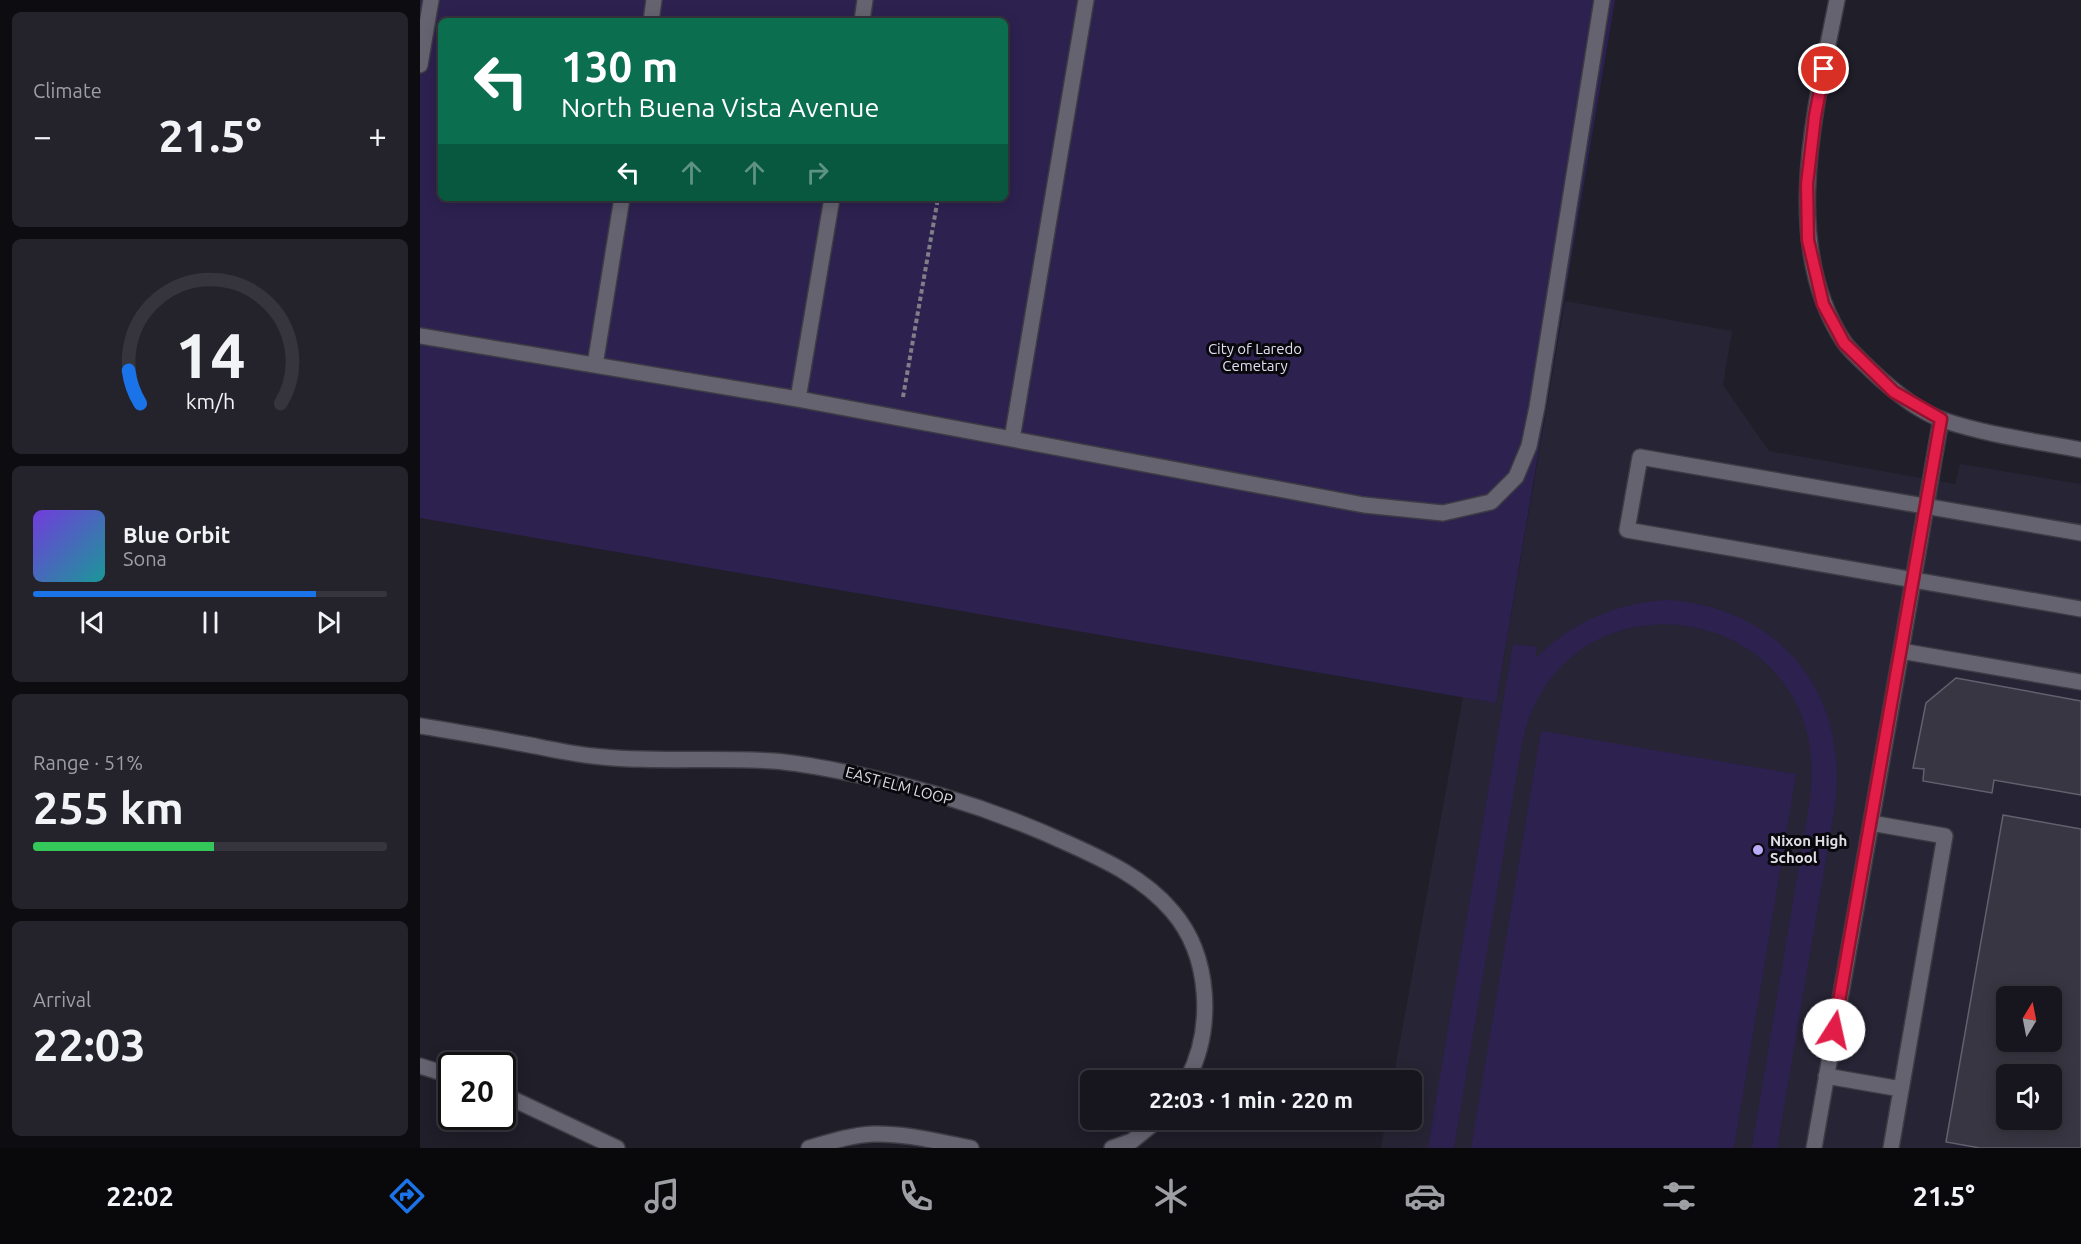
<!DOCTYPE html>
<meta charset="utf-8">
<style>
body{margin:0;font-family:Ubuntu,sans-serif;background:#24232c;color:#f1f3f6;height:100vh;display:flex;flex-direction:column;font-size:22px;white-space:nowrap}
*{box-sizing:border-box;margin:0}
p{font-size:20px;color:#9e9fa4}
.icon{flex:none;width:33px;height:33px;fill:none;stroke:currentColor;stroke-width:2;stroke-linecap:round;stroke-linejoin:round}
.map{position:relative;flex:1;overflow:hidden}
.panel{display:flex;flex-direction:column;gap:12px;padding:12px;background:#0d0c11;width:420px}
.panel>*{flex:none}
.hud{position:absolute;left:18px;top:18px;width:570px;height:183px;border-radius:9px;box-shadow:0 3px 15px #0003,0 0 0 2px #36353d;background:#0b6e4f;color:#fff;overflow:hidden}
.needle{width:39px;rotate:10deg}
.tools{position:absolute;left:1576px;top:986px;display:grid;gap:12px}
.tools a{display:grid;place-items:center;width:66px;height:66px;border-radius:9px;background:#17161f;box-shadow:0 3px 15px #0003,0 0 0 2px #36353d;font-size:30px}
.speed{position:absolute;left:18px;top:1052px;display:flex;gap:12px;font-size:30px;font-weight:700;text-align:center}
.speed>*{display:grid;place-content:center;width:78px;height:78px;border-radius:50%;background:#17161f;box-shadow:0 3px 15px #0003,0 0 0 2px #36353d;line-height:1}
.speed .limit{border:3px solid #111;border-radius:9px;background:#fff;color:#111}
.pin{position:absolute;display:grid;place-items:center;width:51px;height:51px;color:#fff;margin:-26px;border:3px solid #fff;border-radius:50%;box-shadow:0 2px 6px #0007}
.me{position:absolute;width:66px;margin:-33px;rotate:10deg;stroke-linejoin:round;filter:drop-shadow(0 0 4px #0008)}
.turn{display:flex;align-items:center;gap:21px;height:126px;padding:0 24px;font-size:27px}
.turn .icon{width:78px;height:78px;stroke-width:2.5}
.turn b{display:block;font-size:42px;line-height:51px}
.lanes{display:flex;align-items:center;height:57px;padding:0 24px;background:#0003;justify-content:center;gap:30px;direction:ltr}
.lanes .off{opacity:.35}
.big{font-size:45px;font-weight:700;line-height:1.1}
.panel .card{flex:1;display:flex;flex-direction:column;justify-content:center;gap:9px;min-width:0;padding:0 21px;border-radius:9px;background:#24232c}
.panel .dial{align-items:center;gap:0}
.dial svg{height:156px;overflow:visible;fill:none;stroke:#36353d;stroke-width:7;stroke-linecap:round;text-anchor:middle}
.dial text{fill:#f1f3f6;stroke:none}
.song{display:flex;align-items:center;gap:18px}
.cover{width:72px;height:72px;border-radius:9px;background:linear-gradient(135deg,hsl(260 70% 55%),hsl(180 70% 35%))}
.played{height:6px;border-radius:3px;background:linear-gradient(90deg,#1a73e8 80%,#36353d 80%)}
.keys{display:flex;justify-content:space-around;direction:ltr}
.heat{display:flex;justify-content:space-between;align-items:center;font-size:33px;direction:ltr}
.charge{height:9px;border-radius:4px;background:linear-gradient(90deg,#34c759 51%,#36353d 0)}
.trip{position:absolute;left:660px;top:1070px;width:342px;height:60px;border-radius:9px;background:#17161f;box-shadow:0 3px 15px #0003,0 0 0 2px #36353d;font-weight:700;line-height:60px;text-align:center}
.tab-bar{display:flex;height:96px;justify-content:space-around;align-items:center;background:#09090c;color:#9e9fa4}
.tab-bar .icon{width:42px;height:42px}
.tab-bar .active{color:#1a73e8}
.tab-bar b{font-size:27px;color:#f1f3f6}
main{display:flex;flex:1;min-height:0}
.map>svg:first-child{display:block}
.built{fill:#272435;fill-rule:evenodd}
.green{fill:#2d2150;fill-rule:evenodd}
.building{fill:#373642;stroke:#62606e;stroke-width:1.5;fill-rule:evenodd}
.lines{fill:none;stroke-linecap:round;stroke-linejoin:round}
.lane-casing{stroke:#3d3c44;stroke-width:18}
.street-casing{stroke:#3d3c44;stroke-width:18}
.path{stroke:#807f88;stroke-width:4;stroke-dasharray:4.5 3;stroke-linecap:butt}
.lane{stroke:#656370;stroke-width:15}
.street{stroke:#656370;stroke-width:15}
.route-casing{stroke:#92132f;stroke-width:15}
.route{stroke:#e11d48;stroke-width:10}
.poi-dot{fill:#b9abf7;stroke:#09080d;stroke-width:2}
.labels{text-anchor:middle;stroke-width:6;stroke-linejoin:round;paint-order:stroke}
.park-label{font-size:15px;fill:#e1dff1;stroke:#09080d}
.street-label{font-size:15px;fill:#e0dfe7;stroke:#09080d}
.poi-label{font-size:15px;font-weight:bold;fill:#e0dfe7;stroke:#09080d;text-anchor:start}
</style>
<main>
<section class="panel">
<div class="card"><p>Climate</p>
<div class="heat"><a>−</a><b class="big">21.5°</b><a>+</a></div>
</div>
<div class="card dial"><svg viewBox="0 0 100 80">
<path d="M14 69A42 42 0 1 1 86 69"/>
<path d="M14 69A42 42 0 0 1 8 52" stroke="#1a73e8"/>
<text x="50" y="56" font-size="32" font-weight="700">14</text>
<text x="50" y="72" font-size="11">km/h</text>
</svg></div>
<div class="card">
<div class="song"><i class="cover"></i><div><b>Blue Orbit</b><p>Sona</p></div></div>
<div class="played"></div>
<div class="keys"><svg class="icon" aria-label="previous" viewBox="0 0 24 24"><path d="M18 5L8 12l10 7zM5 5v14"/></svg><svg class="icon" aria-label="pause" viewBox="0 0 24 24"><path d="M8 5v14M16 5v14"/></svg><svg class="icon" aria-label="next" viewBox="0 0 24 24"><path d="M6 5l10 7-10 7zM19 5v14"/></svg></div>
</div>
<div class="card"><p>Range · 51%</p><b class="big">255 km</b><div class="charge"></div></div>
<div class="card"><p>Arrival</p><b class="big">22:03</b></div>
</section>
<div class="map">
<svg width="1661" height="1148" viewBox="0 0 1661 1148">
<rect width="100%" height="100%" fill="#1f1e29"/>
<path class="built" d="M1145 301 1312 331 1303 385 1349 451 1535 484 1540 464 1661 484V1148H961L966 1119H992V1080H973L1043 697 1076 703ZM1587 996H1632V1041H1587ZM1587 1074H1632V1119H1587Z"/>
<path class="green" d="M0 0H1195L1076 703 0 518ZM21 21H585V198H21Z
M1248 600C1362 608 1429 695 1415 806L1357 1148H1332L1390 800C1417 601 1143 556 1102 743L1034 1148H1008L1093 644 1117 647 1115 659C1152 622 1196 603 1248 600Z
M1121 731 1376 774 1314 1148H1051Z"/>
<path class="building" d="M1536 678 1661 701V795L1574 780 1572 793 1503 781 1504 769 1493 768 1506 703Z
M1583 815 1661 829V1148H1560L1526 1142ZM1587 996H1632V1041H1587ZM1587 1074H1632V1119H1587Z"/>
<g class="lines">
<g class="lane-casing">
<path id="lane" d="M231 21 234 0
M442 21 445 0
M0 65 11 0
M0 336 378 399 944 505 1023 513 1071 502 1096 477 1109 446 1117 407 1182 0
M175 365 202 198
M378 399 412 198
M592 439 666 0
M1661 533 1220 457 1207 530 1661 609
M1481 651 1521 419
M1451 823 1525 836 1471 1148
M1406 1076 1481 1089
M1394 1148 1481 651 1661 682"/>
</g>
<g class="street-casing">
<path id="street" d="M1417 0C1396 106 1359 244 1424 342 1431 352 1443 362 1452 371 1471 389 1498 411 1523 420 1567 435 1615 441 1661 450
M0 726C38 732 77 739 115 746 134 750 153 754 173 756 232 763 293 757 353 761 383 763 414 770 444 776 514 791 582 813 647 843 685 860 724 878 752 911 791 956 794 1029 767 1080
M0 1066 32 1076
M82 1094 197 1148
M389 1148C410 1142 431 1135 453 1134 486 1133 519 1142 551 1148
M692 1148 712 1141 739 1119"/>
</g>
<path class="path" d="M483 397 518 198"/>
<use href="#lane" class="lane"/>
<use href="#street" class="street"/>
</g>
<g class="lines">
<g class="route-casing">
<path id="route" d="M1404 69 1395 116 1387 184 1388 240 1403 304 1424 343 1474 392 1521 419 1414 1030"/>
</g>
<use href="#route" class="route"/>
</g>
<circle class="poi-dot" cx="1338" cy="850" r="6"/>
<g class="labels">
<g class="park-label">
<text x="835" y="354">City of Laredo<tspan x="835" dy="17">Cemetary</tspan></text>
</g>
<g class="street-label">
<text transform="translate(479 786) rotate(15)" y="5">EAST ELM LOOP</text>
</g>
<g class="poi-label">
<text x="1350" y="846">Nixon High<tspan x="1350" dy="17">School</tspan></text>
</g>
</g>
</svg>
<div class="tools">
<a><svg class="needle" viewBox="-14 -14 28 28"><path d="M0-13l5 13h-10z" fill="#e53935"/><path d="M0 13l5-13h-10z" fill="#9e9fa4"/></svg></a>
<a><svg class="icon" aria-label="sound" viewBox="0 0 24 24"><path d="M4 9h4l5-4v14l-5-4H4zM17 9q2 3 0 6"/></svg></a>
</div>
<div class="speed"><div class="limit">20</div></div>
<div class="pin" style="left:1404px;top:69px;background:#d93025"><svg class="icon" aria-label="arrive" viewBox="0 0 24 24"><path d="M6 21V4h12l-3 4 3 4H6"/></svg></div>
<svg class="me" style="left:1414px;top:1030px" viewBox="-20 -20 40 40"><circle r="19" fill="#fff"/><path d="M0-13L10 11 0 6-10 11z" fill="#e11d48"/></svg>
<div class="trip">22:03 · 1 min · 220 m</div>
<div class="hud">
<div class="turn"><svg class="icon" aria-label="left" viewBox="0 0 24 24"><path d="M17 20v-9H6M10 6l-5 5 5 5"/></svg><div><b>130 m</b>North Buena Vista Avenue</div></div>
<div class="lanes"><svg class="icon" aria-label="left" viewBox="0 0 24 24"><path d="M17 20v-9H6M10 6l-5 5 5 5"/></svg><svg class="icon off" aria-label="ahead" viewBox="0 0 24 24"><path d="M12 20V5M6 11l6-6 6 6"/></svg><svg class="icon off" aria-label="ahead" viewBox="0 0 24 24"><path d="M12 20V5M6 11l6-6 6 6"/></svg><svg class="icon off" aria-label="right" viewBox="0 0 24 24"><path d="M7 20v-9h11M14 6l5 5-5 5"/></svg></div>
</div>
</div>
</main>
<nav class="tab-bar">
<b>22:02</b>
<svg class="icon active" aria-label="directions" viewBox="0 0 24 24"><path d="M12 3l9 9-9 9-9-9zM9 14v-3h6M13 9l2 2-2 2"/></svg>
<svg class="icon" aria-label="music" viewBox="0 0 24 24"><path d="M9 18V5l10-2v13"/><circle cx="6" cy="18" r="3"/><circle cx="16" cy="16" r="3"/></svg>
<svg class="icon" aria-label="phone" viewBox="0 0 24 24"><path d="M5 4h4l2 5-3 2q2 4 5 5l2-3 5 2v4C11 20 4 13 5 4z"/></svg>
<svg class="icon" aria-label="climate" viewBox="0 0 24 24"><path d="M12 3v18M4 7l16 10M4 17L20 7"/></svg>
<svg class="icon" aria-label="car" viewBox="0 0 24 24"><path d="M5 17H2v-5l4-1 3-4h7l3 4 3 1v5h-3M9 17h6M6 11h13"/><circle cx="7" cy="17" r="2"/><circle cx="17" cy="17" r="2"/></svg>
<svg class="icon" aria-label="filters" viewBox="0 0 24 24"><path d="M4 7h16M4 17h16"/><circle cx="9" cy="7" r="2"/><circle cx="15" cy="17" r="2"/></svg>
<b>21.5°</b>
</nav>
